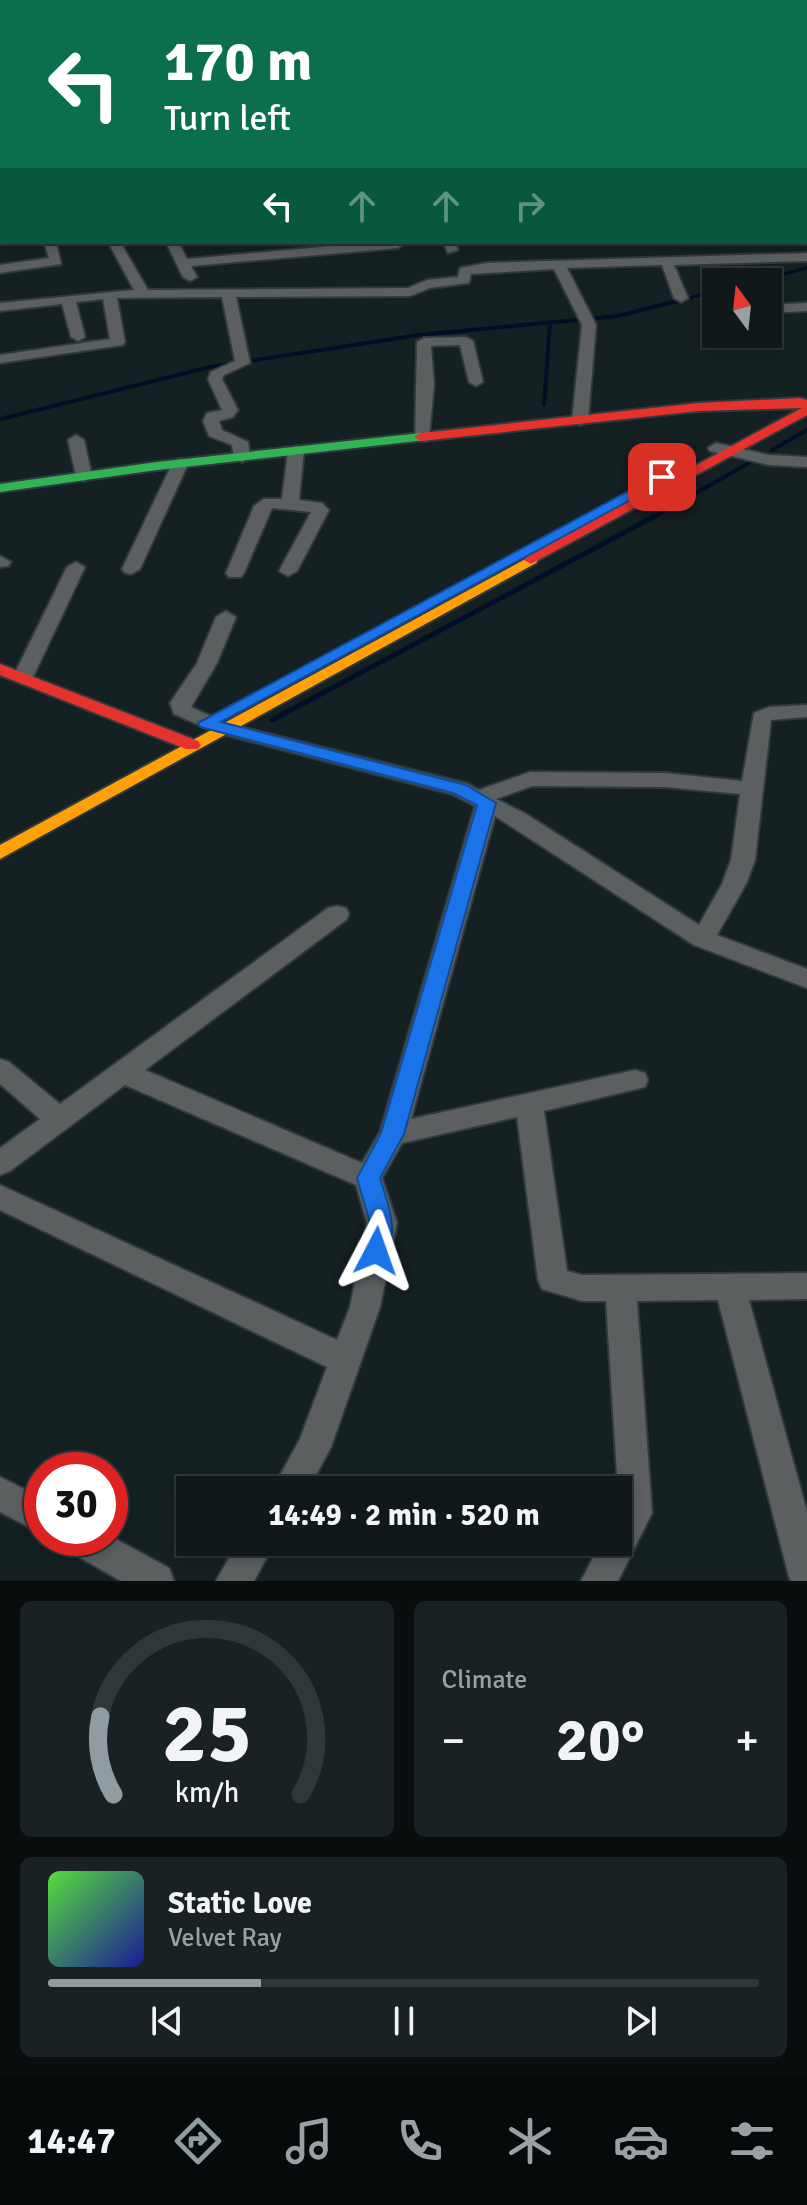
<!DOCTYPE html>
<meta charset="utf-8">
<style>
body{margin:0;font-family:Signika,sans-serif;background:#192123;color:#f1f3f6;height:100vh;display:flex;flex-direction:column;font-size:30px;white-space:nowrap}
*{box-sizing:border-box;margin:0}
p{font-size:26px;color:#9ca0a2}
.icon{flex:none;width:44px;height:44px;fill:none;stroke:currentColor;stroke-width:2;stroke-linecap:round;stroke-linejoin:round}
.map{position:relative;height:1581px;overflow:hidden}
.side{display:flex;flex-direction:column;gap:20px;padding:20px;background:#090d0e;flex:1}
.side>*{flex:none}
.top-card{position:absolute;left:0px;top:0px;width:808px;height:244px;box-shadow:0 4px 12px #0003,0 0 0 2px #303739;background:#0b6e4f;color:#fff;overflow:hidden}
.needle{width:52px;rotate:345deg}
.buttons{position:absolute;left:702px;top:268px;display:grid;gap:16px}
.buttons a{display:grid;place-items:center;width:80px;height:80px;border-radius:0px;background:#10181a;box-shadow:0 4px 12px #0003,0 0 0 2px #303739;font-size:40px}
.speed{position:absolute;left:24px;top:1452px;display:flex;gap:16px;font-size:40px;font-weight:700;text-align:center}
.speed>*{display:grid;place-content:center;width:104px;height:104px;border-radius:50%;background:#10181a;box-shadow:0 4px 12px #0003,0 0 0 2px #303739;line-height:1}
.speed .limit{border:12px solid #d22;background:#fff;color:#111}
.pin{position:absolute;display:grid;place-items:center;width:68px;height:68px;color:#fff;margin:-34px;border-radius:16px;box-shadow:0 4px 12px #0006}
.me{position:absolute;width:88px;margin:-44px;rotate:4deg;stroke-linejoin:round;filter:drop-shadow(0 0 6px #0008)}
.turn{display:flex;align-items:center;gap:28px;height:168px;padding:0 32px;font-size:36px}
.turn .icon{width:104px;height:104px;stroke-width:2.5}
.turn b{display:block;font-size:56px;line-height:68px}
.lanes{display:flex;align-items:center;height:76px;padding:0 32px;background:#0003;justify-content:center;gap:40px;direction:ltr}
.lanes .off{opacity:.35}
.big{font-size:60px;font-weight:700;line-height:1.1}
.side .widget{flex:1;display:flex;flex-direction:column;justify-content:center;gap:12px;min-width:0;padding:0 28px;border-radius:12px;background:#192123}
.side .dial{align-items:center;gap:0}
.dial svg{height:208px;overflow:visible;fill:none;stroke:#303739;stroke-width:7;stroke-linecap:round;text-anchor:middle}
.dial text{fill:#f1f3f6;stroke:none}
.song{display:flex;align-items:center;gap:24px}
.cover{width:96px;height:96px;border-radius:12px;background:linear-gradient(135deg,hsl(110 70% 55%),hsl(240 70% 35%))}
.played{height:8px;border-radius:4px;background:linear-gradient(90deg,#909ca0 30%,#303739 30%)}
.keys{display:flex;justify-content:space-around;direction:ltr}
.heat{display:flex;justify-content:space-between;align-items:center;font-size:44px;direction:ltr}
.side .tiles{flex:1;display:grid;gap:20px;grid-template-columns:1fr 1fr}
.widget:last-child{grid-column:span 2}
.trip{position:absolute;left:176px;top:1476px;width:456px;height:80px;border-radius:0px;background:#10181a;box-shadow:0 4px 12px #0003,0 0 0 2px #303739;font-weight:700;line-height:80px;text-align:center}
.menu{display:flex;height:128px;justify-content:space-around;align-items:center;background:#060a0a;color:#9ca0a2}
.menu .icon{width:56px;height:56px}
.menu .selected{color:#909ca0}
.menu b{font-size:36px;color:#f1f3f6}
.map>svg:first-child{display:block}
.lines{fill:none;stroke-linecap:round;stroke-linejoin:round}
.stream-far2{stroke:#020e25;stroke-width:3}
.stream-far1{stroke:#020e25;stroke-width:4}
.stream{stroke:#020e25;stroke-width:5}
.street-casing{stroke:#303a3d;stroke-width:4}
.fast-casing{stroke:#303a3d;stroke-width:4}
.slow-casing{stroke:#303a3d;stroke-width:4}
.jam-casing{stroke:#303a3d;stroke-width:4}
.street{fill:#5b5f5f;fill-rule:evenodd}
.fast{fill:#30b455;fill-rule:evenodd}
.slow{fill:#ff9f0a;fill-rule:evenodd}
.jam{fill:#e5322d;fill-rule:evenodd}
.route{fill:#1a73e8;stroke:#114b97;stroke-width:2}
</style>
<div class="map">
<svg width="807" height="1581" viewBox="0 0 807 1581">
<rect width="100%" height="100%" fill="#152023"/>
<g class="lines">
<path class="stream-far2" d="M753 282 807 268
M669 303 716 291"/>
<path class="stream-far1" d="M544 405 550 323
M0 419 210 367 419 335 618 316 677 301
M772 450 807 430
M652 518 749 463"/>
<path class="stream" d="M272 720 655 516"/>
<g class="street-casing">
<path id="street" d="M806 203 807 204V213L806 212Z
M806 225H807V233H806Z
M0 229 2 230V241L0 240Z
M44 242H56L61 264 0 273V265L49 258Z
M108 242H120L148 290 408 288 427 280 458 277 460 268 487 263 807 253V261L674 265 688 298 681 302 674 298 662 265 567 268 596 325 588 420 580 425 572 420 582 325 554 269 471 274 469 283 430 288 410 296 236 297 250 363 224 375 222 379 238 410 233 417 219 421 222 430 248 442 250 457 242 462 234 457 232 445 209 436 203 421 207 413 222 410 208 379 211 372 235 361 222 297 117 298 125 342 123 345 0 363V355L110 339 103 299 76 302 85 337 78 341 71 337 62 304 0 311V303L134 290Z
M166 242H178L187 259 378 242 404 244 398 248 191 266 197 277 190 281 183 277Z
M443 242H455L458 250 448 253Z
M807 303V311L768 313V305Z
M466 337 473 341 483 382 476 386 469 382 460 345 431 346 434 385 429 438 427 441H415L417 342 424 338Z
M76 435 84 440 92 476 84 481 76 476 68 440Z
M716 443 769 455 807 457V467L769 465 710 451 708 448Z
M296 446 304 451 299 500 322 503 329 510 297 571 288 576 279 571 311 512 272 508 244 573 241 577H229L226 573 254 506 264 499H282L288 451Z
M180 459 188 464 140 569 131 574 125 573 122 569 172 464Z
M0 556 11 562 8 566 0 567Z
M76 562 85 567 33 677 23 683 16 681 13 677 67 567Z
M226 611 236 617 217 663 191 707 229 724 468 784 479 790 530 772 665 773 742 781 754 713 769 707 807 705V717L771 720 755 860 746 884 717 935 807 969V988L694 945 495 816 411 1119 635 1070 645 1073 648 1080 645 1087 544 1111 567 1271 582 1275 807 1273V1299L749 1300 807 1512V1581H791L789 1577 718 1300 637 1301 652 1513 618 1581H581L601 1542H618V1490L606 1301H582L542 1289 538 1280 517 1117 402 1143 382 1178 397 1223 380 1307 331 1447 308 1490H272L300 1439 327 1367 0 1210V1185L337 1340 350 1307 367 1223 356 1185 125 1085 10 1171 0 1175V1148L40 1119 0 1084V1059L9 1062 60 1104 328 908 337 906 346 908 349 914 346 920 145 1070 362 1163 380 1132 475 806 452 794 215 732 174 714 170 703 197 663 216 617ZM532 786 665 787 740 794 731 860 722 884 699 925 526 814 496 799Z
M0 1477 42 1498V1534L0 1512Z
M110 1536 169 1568 174 1581H121L67 1550 62 1538Z
M238 1542H275L254 1581H216Z"/>
</g>
<g class="fast-casing">
<path id="fast" d="M440 0H446L447 2H441Z
M0 80H2V84H0Z
M806 96H807V100H806Z
M421 433 426 434V440L157 470 0 492V484L157 462Z"/>
</g>
<g class="slow-casing">
<path id="slow" d="M0 171H2V177H0Z
M531 556 538 560 536 563 0 859V845Z"/>
</g>
<g class="jam-casing">
<path id="jam" d="M800 398 807 400V415L531 564 524 560 526 557 802 408 699 411 421 441 414 437 421 433 699 403Z
M0 664 198 741 201 745 198 749H186L0 675Z"/>
</g>
<use href="#street" class="street"/>
<use href="#fast" class="fast"/>
<use href="#slow" class="slow"/>
<use href="#jam" class="jam"/>
</g>
<path class="route" d="M662 473 669 477 667 480 221 722 466 785 496 803 404 1134 380 1178C389 1207 399 1230 385 1259L376 1262 368 1259 364 1251 370 1223 357 1178 381 1133 477 805 453 793 200 727 198 723Z"/>
</svg>
<div class="buttons">
<a><svg class="needle" viewBox="-14 -14 28 28"><path d="M0-13l5 13h-10z" fill="#e53935"/><path d="M0 13l5-13h-10z" fill="#9ca0a2"/></svg></a>
</div>
<div class="speed"><div class="limit">30</div></div>
<div class="pin" style="left:662px;top:477px;background:#d93025"><svg class="icon" aria-label="arrive" viewBox="0 0 24 24"><path d="M6 21V4h12l-3 4 3 4H6"/></svg></div>
<svg class="me" style="left:376px;top:1251px" viewBox="-20 -20 40 40"><path d="M0-17L14 15 0 8-14 15z" fill="#1a73e8" stroke="#fff" stroke-width="4"/></svg>
<div class="trip">14:49 · 2 min · 520 m</div>
<div class="top-card">
<div class="turn"><svg class="icon" aria-label="left" viewBox="0 0 24 24"><path d="M17 20v-9H6M10 6l-5 5 5 5"/></svg><div><b>170 m</b>Turn left</div></div>
<div class="lanes"><svg class="icon" aria-label="left" viewBox="0 0 24 24"><path d="M17 20v-9H6M10 6l-5 5 5 5"/></svg><svg class="icon off" aria-label="ahead" viewBox="0 0 24 24"><path d="M12 20V5M6 11l6-6 6 6"/></svg><svg class="icon off" aria-label="ahead" viewBox="0 0 24 24"><path d="M12 20V5M6 11l6-6 6 6"/></svg><svg class="icon off" aria-label="right" viewBox="0 0 24 24"><path d="M7 20v-9h11M14 6l5 5-5 5"/></svg></div>
</div>
</div>
<section class="side">
<div class="tiles">
<div class="widget dial"><svg viewBox="0 0 100 80">
<path d="M14 69A42 42 0 1 1 86 69"/>
<path d="M14 69A42 42 0 0 1 9 39" stroke="#909ca0"/>
<text x="50" y="56" font-size="32" font-weight="700">25</text>
<text x="50" y="72" font-size="11">km/h</text>
</svg></div>
<div class="widget"><p>Climate</p>
<div class="heat"><a>−</a><b class="big">20°</b><a>+</a></div>
</div>
<div class="widget">
<div class="song"><i class="cover"></i><div><b>Static Love</b><p>Velvet Ray</p></div></div>
<div class="played"></div>
<div class="keys"><svg class="icon" aria-label="previous" viewBox="0 0 24 24"><path d="M18 5L8 12l10 7zM5 5v14"/></svg><svg class="icon" aria-label="pause" viewBox="0 0 24 24"><path d="M8 5v14M16 5v14"/></svg><svg class="icon" aria-label="next" viewBox="0 0 24 24"><path d="M6 5l10 7-10 7zM19 5v14"/></svg></div>
</div>
</div>
</section>
<nav class="menu">
<b>14:47</b>
<svg class="icon selected" aria-label="directions" viewBox="0 0 24 24"><path d="M12 3l9 9-9 9-9-9zM9 14v-3h6M13 9l2 2-2 2"/></svg>
<svg class="icon" aria-label="music" viewBox="0 0 24 24"><path d="M9 18V5l10-2v13"/><circle cx="6" cy="18" r="3"/><circle cx="16" cy="16" r="3"/></svg>
<svg class="icon" aria-label="phone" viewBox="0 0 24 24"><path d="M5 4h4l2 5-3 2q2 4 5 5l2-3 5 2v4C11 20 4 13 5 4z"/></svg>
<svg class="icon" aria-label="climate" viewBox="0 0 24 24"><path d="M12 3v18M4 7l16 10M4 17L20 7"/></svg>
<svg class="icon" aria-label="car" viewBox="0 0 24 24"><path d="M5 17H2v-5l4-1 3-4h7l3 4 3 1v5h-3M9 17h6M6 11h13"/><circle cx="7" cy="17" r="2"/><circle cx="17" cy="17" r="2"/></svg>
<svg class="icon" aria-label="filters" viewBox="0 0 24 24"><path d="M4 7h16M4 17h16"/><circle cx="9" cy="7" r="2"/><circle cx="15" cy="17" r="2"/></svg>
</nav>
